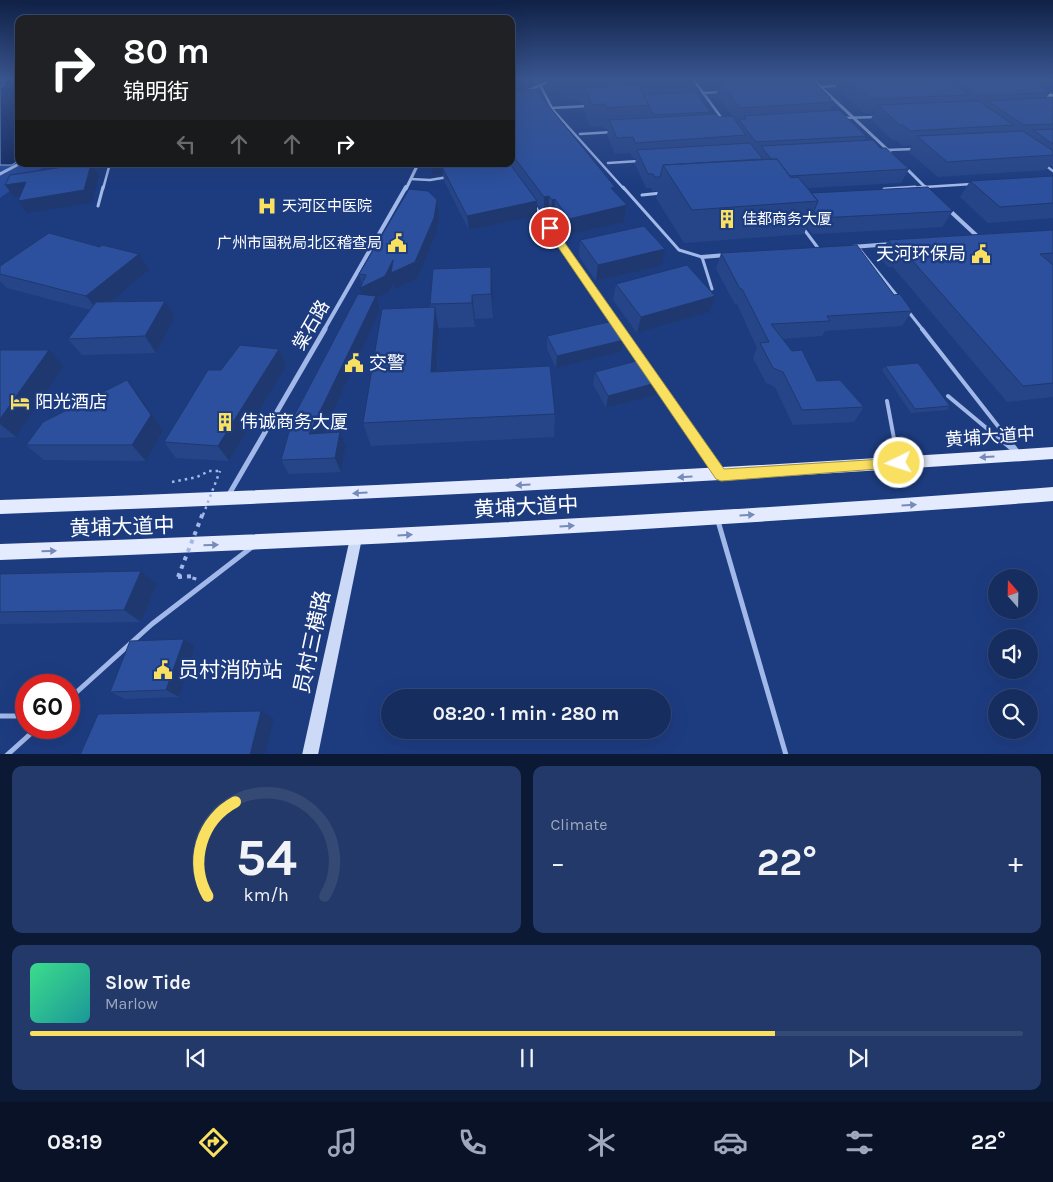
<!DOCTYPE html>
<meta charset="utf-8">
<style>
body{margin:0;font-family:Karla,"Noto Sans SC",sans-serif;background:#233969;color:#f1f3f6;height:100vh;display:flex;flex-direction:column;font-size:19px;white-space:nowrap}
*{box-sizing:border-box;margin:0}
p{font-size:16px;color:#9ea8bd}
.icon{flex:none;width:28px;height:28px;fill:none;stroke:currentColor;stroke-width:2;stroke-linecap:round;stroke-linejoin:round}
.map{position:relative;height:754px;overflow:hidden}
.panel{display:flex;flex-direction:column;gap:12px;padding:12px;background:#0c1935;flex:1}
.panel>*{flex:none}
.banner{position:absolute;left:15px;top:15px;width:500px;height:152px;border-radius:10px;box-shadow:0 5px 20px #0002,0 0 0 1px #354975;background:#202124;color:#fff;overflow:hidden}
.needle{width:32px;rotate:340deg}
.fabs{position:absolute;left:988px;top:569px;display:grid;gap:10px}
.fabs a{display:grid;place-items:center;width:50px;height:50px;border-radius:50%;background:#162d60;box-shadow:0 5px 20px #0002,0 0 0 1px #354975;font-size:25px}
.speed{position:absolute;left:15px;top:674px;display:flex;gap:10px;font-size:25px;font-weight:700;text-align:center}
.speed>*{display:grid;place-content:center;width:65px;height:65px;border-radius:50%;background:#162d60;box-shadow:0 5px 20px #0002,0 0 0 1px #354975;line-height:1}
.speed .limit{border:8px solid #d22;background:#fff;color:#111}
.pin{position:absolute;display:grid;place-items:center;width:42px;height:42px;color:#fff;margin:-21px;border:2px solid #fff;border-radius:50%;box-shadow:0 1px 5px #0007}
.me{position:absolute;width:55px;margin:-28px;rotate:266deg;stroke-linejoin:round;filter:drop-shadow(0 0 4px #0008)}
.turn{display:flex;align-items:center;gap:18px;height:105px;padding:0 25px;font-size:22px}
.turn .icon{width:65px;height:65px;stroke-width:2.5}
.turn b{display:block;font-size:35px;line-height:42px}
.lanes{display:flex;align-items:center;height:48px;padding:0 25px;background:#0003;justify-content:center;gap:25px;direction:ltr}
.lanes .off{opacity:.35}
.big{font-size:38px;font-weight:700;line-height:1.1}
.panel .tile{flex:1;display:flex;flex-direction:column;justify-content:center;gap:8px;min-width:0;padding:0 18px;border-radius:10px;background:#233969}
.panel .dial{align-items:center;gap:0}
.dial svg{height:130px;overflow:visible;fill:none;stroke:#354975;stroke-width:7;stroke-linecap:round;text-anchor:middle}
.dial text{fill:#f1f3f6;stroke:none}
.song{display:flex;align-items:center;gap:15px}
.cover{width:60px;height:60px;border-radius:8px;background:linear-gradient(135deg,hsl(150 70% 55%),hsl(180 70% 35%))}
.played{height:5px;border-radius:2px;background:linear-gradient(90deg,#f9e060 75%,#354975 75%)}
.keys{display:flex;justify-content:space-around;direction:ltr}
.heat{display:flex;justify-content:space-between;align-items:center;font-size:28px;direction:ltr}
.panel .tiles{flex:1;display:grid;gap:12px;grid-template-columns:1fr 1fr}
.tile:last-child{grid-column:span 2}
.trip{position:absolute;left:381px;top:689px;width:290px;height:50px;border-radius:25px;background:#162d60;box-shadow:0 5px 20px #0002,0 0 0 1px #354975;font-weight:700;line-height:50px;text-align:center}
.tabs{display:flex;height:80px;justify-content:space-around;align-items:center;background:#091226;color:#9ea8bd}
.tabs .icon{width:35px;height:35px}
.tabs .selected{color:#f9e060}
.tabs b{font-size:22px;color:#f1f3f6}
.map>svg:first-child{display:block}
.green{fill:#274b99}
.water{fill:#132a5f;stroke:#94b1eb}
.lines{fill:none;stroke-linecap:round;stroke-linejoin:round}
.path-far2{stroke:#a1b8e9;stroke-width:1;stroke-dasharray:1 2.5;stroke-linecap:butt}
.path-far1{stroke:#a1b8e9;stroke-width:2.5;stroke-dasharray:2.5 4;stroke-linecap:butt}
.path{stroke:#a1b8e9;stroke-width:4;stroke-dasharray:4 5;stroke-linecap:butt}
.lane-far3{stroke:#a1b8e9;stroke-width:2.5}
.lane-far2{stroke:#a1b8e9;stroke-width:3}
.lane-far1{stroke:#a1b8e9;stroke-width:4}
.lane{stroke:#a1b8e9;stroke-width:5}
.street-far2{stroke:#a1b8e9;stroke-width:3}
.street-far1{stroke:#a1b8e9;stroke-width:4}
.street{stroke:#a1b8e9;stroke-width:5}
.secondary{fill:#ccd9f7;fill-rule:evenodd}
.primary{fill:#e4ebfe;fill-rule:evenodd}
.highway{fill:#fff;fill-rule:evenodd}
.path-bridge-far1{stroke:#a1b8e9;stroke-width:2.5;stroke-dasharray:2.5 4;stroke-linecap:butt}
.path-bridge{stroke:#a1b8e9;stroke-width:4;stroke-dasharray:4 5;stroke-linecap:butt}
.wall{fill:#264588}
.shaded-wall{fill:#1f386f}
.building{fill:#2c509e;stroke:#1f386f}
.oneway{fill:#778bb9}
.route{fill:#f9e060;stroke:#a2923e}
.labels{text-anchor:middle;stroke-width:5;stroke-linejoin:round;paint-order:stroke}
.far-poi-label{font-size:15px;fill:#fff;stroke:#1d3c80;text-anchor:start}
.poi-label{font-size:18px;fill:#fff;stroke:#1d3c80;text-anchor:start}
.street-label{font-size:18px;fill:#fff;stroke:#1d3c80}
.near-street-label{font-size:21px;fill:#fff;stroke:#1d3c80}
.near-poi-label{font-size:21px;fill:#fff;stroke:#1d3c80;text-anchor:start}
</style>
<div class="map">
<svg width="1053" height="755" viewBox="0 0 1053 755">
<rect width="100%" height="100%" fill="#1d3c80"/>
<path class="green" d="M0 79H19V164H48L0 198Z"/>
<path class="water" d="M5 79H19V160L12 165H0V87L4 85Z"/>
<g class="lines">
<path class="path-far2" d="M0 81 11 79 19 81"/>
<path class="path-far1" d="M172 482 197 477 209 471H220"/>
<path class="path" d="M178 577 195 576 194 580"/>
<path class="lane-far3" d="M693 79 723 120
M540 85 553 110 624 189
M818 87 835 86
M703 93 721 92
M551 108 588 106
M842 118 877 117
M580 134 613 132
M886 150 914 149
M608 163 639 161
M1045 165 1053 171
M411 179 430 180 448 177
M103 189 109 167 115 164
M893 189 972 184"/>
<path class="lane-far2" d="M623 187 679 250 702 257 712 289
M884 189 915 187
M642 195 661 193
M534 205 622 330
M98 206 103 187
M803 228 818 248
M860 250 898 297
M908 311 923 330"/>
<path class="lane-far1" d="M621 329 645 363
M922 329 1019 453
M656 380 718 471
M948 396 1014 451
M887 401 898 460"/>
<path class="lane" d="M718 521 786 755
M69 699 152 624 252 547
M0 716H26
M7 755 37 728"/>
<path class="street-far2" d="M812 79 890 152
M525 92 554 79
M905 167 927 189
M0 174 19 164
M406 189 418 164"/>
<path class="street-far1" d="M925 187 929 191
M948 209 976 235
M852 247 891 244
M702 257 726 255
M324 330 406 187"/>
<path class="street" d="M228 496 325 329"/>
<path class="secondary" d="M356 532 360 534 362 538 318 755H302L350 538 352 534Z"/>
<path class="primary" d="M1053 447V459C702 483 352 501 0 514V500C351 488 702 470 1053 447Z
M1053 487V501C702 528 351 547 0 560V544C351 532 702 514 1053 487Z"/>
<path class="highway" d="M1029 88 1053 94V100L1029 92Z"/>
<path class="path-bridge-far1" d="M203 515 220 471"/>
<path class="path-bridge" d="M178 577 203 513"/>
</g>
<path class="wall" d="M547 79H693L690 92 710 112V114L737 123 738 121H736L716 95 718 89H712L704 79H811L831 98 830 99 834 102 830 111 866 136 864 141 880 148 909 169 901 183 807 188 811 193 953 211 942 227 816 234H812L807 227 804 234 684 243 656 198 658 191H652L651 188H646L635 164 636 158H633L630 153 615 154 607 135 608 129H604L603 126 590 127 584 109V103H581L580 100H567L565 92 547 91Z
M827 79H1026L1050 93 1047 97H1053V167L1050 165 1046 170 938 177 909 152 912 145 902 146 896 140H892L871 119 874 113H864L837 88V84L832 83Z
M511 92 614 192 627 205 624 222 568 235 555 216H551L549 213 544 214 537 204V216L469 230 444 181 443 174 433 175 431 164H511Z
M1053 176V218L988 223 960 197 970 181Z
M439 217 436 234 418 278 394 290 393 284 389 292 377 298 380 311 323 433 346 447 341 472 289 474 281 460 361 294 362 284 359 274Z
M1053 230V397L1007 402 893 267H888L879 256 888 240Z
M580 240 661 266 596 281 579 256Z
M721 253 894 295 912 311 902 326 825 331 822 336 782 339 817 381 864 407 854 422 793 425 775 387 766 383 753 358 757 348 737 304H735L716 269Z
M0 266 149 270 112 301H165L175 317 156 353 82 355 68 339 90 310 7 288 0 281Z
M433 269 493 291V318L475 319V327L439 328V331L437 371 555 414 554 437 371 446 363 423 430 307V304Z
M616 284 710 312 637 333 613 300Z
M547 336 621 352 556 368 547 349Z
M279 349 287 365 229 461 176 458 164 442 221 370Z
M0 350 64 366 16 437 0 438Z
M885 366 950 406 947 410 911 413 882 370Z
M595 372 659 382 656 395 606 408 593 384Z
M140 396 163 431 146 461 44 460 26 445Z
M141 571 157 584 141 622 0 624V574Z
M184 639 195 647 179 697 125 699 110 692Z"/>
<path class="shaded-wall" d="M91 164H92L99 175 92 203 27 213 18 201Z
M431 164H502L442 167 443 174 433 175Z
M26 182 35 194 14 197 5 185Z
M549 196V213L544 214V197Z
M555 199V216H551L552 200Z
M437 200 439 217 436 234 418 278 394 290 393 284 389 292 377 298 380 311 316 448 309 434 364 304 360 288 393 260Z
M537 201V216L469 230 467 216Z
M627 205 624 222 568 235 569 219Z
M665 249 661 266 596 281 598 265Z
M139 254 149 270 99 312 86 296Z
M491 267 493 291V318L491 294Z
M472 295 475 319V327L472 303Z
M715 296 710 312 637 333 641 317Z
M165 301 175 317 156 353 145 336Z
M435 307 439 331 435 395 431 372Z
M624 340 621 352 556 368 557 356Z
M279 349 287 365 229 461 218 446Z
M49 350 64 366 16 437 0 424V419Z
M127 380 140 396 163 431 146 461 132 445Z
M659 382 656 395 606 408 608 396Z
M340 432 346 447 341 472 335 458Z
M141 571 157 584 141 622 124 610Z
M184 639 195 647 179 697 166 690Z
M261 711 274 719 265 755H250Z"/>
<path class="building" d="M788 79H811L831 98H829L834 102 740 108 720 83Z
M849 79H945L969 95 871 99Z
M955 79H1026L1033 82 1050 93 979 95Z
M638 85 649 105 607 108 605 104 592 105 585 88Z
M535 89 615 187 611 188 627 205 569 219 555 199 552 200 549 196 544 197 511 153V92Z
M696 92 710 112 654 115 643 95Z
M1053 97V124L1024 125 988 101Z
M978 101 1014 125 910 131 903 125H900L878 105Z
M839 110 866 136 756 142 738 119H746L744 116Z
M716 114 718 117 732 116 746 135 635 143 633 137 617 138 609 120Z
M1053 129V144L1033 130Z
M1023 131 1053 151V155L947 162 917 136Z
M873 140 880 148H886L909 169 790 176 777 159H771L761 146Z
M750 143 763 159 663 165 660 177H655L653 174H648L637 150Z
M777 159 791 178 798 177 818 201 692 210 663 165Z
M84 164H91L84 190 18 201 26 182 5 185 10 175Z
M458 164H510L537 201 467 216 442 167Z
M1053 176V203L1000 207 970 181Z
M928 187 953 211 819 218 814 211 818 201 811 193Z
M409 189 428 191 437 200 434 218 415 262 391 273 393 260 385 276 360 288 366 275 359 274Z
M644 226 665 249 598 265 580 240Z
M1053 230V253L1040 254 1053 265V383L1023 386 903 250 897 251 888 240Z
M49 233 100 247 102 245 139 254 86 296 0 274V266Z
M857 245 894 295 900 294 912 311 827 316 830 321 771 324 792 351 802 350 817 381 840 380 864 407 802 410 783 372 773 368 760 343 769 342 742 289H740L721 253Z
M687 265 715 296 641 317 616 284Z
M491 267V294L472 295V303L430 304 433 269Z
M358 294 376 296 309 434 340 432 335 458 281 460 293 418Z
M165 301 145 336 68 339 96 302Z
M435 307 431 372 550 366 555 414 363 423 382 309Z
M613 321 624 340 557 356 547 336Z
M240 345 279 349 218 446 164 442 208 370H221Z
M0 350H49L0 419Z
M644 359 659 382 608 396 595 372Z
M918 363 950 406 915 409 885 366Z
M127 380 151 415 132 445H26L43 422Z
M141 571 124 610 0 612V574Z
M184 639 166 690 110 692 130 641Z
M261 711 250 755H80L98 714Z"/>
<defs><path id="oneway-solid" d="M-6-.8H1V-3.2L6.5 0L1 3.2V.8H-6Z" transform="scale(1.25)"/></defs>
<g class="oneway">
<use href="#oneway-solid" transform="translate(987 457) rotate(176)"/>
<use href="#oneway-solid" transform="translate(685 477) rotate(177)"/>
<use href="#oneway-solid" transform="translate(523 485) rotate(177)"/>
<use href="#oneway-solid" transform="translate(360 493) rotate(177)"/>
<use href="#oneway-solid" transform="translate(909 505) rotate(-4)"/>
<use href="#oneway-solid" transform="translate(747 515) rotate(-3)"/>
<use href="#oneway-solid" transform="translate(567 526) rotate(-3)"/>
<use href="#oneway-solid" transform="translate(405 535) rotate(-3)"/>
<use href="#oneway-solid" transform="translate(211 545) rotate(-2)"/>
<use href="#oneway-solid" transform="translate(49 551) rotate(-2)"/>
</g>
<linearGradient id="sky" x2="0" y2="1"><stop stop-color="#102146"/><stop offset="0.43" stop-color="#3a5691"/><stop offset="1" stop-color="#3a5691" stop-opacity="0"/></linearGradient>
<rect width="1053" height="185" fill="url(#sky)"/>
<path class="route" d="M550 225 553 226 724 469 899 458 904 459 905 463 904 467 721 481 716 479 545 228Z"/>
<defs>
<g id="hospital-bare" transform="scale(1.5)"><path d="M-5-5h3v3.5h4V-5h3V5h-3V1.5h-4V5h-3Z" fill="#f9e060" stroke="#1d3c80" stroke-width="2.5" paint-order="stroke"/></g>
<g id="building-bare" transform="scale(1.5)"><path d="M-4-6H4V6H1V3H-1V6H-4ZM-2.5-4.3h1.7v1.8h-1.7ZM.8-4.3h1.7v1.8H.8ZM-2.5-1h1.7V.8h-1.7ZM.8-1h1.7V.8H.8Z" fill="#f9e060" stroke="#1d3c80" stroke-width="2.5" paint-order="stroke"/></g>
<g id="civic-bare" transform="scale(1.5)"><path d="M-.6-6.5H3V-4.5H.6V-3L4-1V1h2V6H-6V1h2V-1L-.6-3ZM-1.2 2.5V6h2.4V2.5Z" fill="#f9e060" stroke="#1d3c80" stroke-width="2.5" paint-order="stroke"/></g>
<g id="hotel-bare" transform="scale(1.5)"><path d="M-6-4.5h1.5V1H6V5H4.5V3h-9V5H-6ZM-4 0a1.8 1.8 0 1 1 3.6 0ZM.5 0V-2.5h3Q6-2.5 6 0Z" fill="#f9e060" stroke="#1d3c80" stroke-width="2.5" paint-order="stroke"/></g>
</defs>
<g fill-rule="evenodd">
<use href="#hospital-bare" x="267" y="206"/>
<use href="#building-bare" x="727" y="219"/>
<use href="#civic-bare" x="397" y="243"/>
<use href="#civic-bare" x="981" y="254"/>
<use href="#civic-bare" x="354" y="363"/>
<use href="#hotel-bare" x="20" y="402"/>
<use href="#building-bare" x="225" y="422"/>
<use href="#civic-bare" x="163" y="670"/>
</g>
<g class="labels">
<g class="far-poi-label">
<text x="282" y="211">天河区中医院</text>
<text x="742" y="224">佳都商务大厦</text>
<text x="382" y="248" text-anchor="end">广州市国税局北区稽查局</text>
</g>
<g class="poi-label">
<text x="966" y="260" text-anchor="end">天河环保局</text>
<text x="369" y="369">交警</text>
<text x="35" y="408">阳光酒店</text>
<text x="240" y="428">伟诚商务大厦</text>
</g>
<g class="street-label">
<text transform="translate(311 325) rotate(-60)" y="6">棠石路</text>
<text transform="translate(990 437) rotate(-4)" y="6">黄埔大道中</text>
</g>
<g class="near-street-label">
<text transform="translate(526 507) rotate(-3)" y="7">黄埔大道中</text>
<text transform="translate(122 527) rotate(-2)" y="7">黄埔大道中</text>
<text transform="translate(312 642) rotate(-78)" y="7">员村三横路</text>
</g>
<g class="near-poi-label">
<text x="178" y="677">员村消防站</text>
</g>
</g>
</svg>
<div class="fabs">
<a><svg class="needle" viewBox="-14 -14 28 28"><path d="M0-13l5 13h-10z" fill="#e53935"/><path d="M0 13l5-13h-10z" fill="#9ea8bd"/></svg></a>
<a><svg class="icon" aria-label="sound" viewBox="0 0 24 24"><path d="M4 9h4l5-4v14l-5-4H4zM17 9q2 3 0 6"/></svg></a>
<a><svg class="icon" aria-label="search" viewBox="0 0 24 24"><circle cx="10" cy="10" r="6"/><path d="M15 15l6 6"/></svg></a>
</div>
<div class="speed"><div class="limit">60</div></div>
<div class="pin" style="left:550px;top:228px;background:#d93025"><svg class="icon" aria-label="arrive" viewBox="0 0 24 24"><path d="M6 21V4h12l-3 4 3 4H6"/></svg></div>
<svg class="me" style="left:899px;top:463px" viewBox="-20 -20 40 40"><circle r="17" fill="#f9e060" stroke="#fff" stroke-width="3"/><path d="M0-11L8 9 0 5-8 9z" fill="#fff"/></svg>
<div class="trip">08:20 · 1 min · 280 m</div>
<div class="banner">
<div class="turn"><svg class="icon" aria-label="right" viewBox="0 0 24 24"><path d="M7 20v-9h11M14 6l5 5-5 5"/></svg><div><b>80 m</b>锦明街</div></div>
<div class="lanes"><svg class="icon off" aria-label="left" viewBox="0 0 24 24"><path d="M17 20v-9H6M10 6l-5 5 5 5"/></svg><svg class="icon off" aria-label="ahead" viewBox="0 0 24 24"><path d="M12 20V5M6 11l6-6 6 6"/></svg><svg class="icon off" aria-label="ahead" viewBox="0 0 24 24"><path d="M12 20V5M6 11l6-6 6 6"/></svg><svg class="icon" aria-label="right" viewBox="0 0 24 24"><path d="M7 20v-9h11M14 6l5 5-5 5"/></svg></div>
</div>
</div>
<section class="panel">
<div class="tiles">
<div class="tile dial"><svg viewBox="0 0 100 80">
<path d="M14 69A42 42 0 1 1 86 69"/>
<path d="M14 69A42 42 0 0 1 31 11" stroke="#f9e060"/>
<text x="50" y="56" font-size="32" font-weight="700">54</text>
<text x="50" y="72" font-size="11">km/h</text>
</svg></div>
<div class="tile"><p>Climate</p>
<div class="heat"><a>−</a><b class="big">22°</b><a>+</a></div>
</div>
<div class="tile">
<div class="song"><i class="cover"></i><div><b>Slow Tide</b><p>Marlow</p></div></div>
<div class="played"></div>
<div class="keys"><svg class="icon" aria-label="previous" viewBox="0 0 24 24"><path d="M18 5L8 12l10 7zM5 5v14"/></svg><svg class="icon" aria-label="pause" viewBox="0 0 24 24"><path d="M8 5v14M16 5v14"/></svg><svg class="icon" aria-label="next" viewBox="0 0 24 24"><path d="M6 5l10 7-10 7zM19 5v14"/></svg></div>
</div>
</div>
</section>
<nav class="tabs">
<b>08:19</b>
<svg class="icon selected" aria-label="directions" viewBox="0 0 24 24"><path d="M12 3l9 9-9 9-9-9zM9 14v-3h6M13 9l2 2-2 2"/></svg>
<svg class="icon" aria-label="music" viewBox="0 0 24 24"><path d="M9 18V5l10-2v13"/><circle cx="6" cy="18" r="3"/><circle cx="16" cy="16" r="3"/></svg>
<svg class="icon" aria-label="phone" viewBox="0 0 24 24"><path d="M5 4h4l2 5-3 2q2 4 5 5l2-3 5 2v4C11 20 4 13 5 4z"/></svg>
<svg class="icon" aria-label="climate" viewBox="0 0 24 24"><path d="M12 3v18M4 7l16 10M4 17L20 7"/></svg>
<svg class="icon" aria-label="car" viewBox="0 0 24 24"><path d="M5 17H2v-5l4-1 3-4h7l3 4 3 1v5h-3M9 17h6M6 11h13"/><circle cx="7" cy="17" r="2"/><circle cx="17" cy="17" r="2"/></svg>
<svg class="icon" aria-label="filters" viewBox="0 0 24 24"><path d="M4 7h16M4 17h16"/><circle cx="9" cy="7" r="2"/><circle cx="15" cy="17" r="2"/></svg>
<b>22°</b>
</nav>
